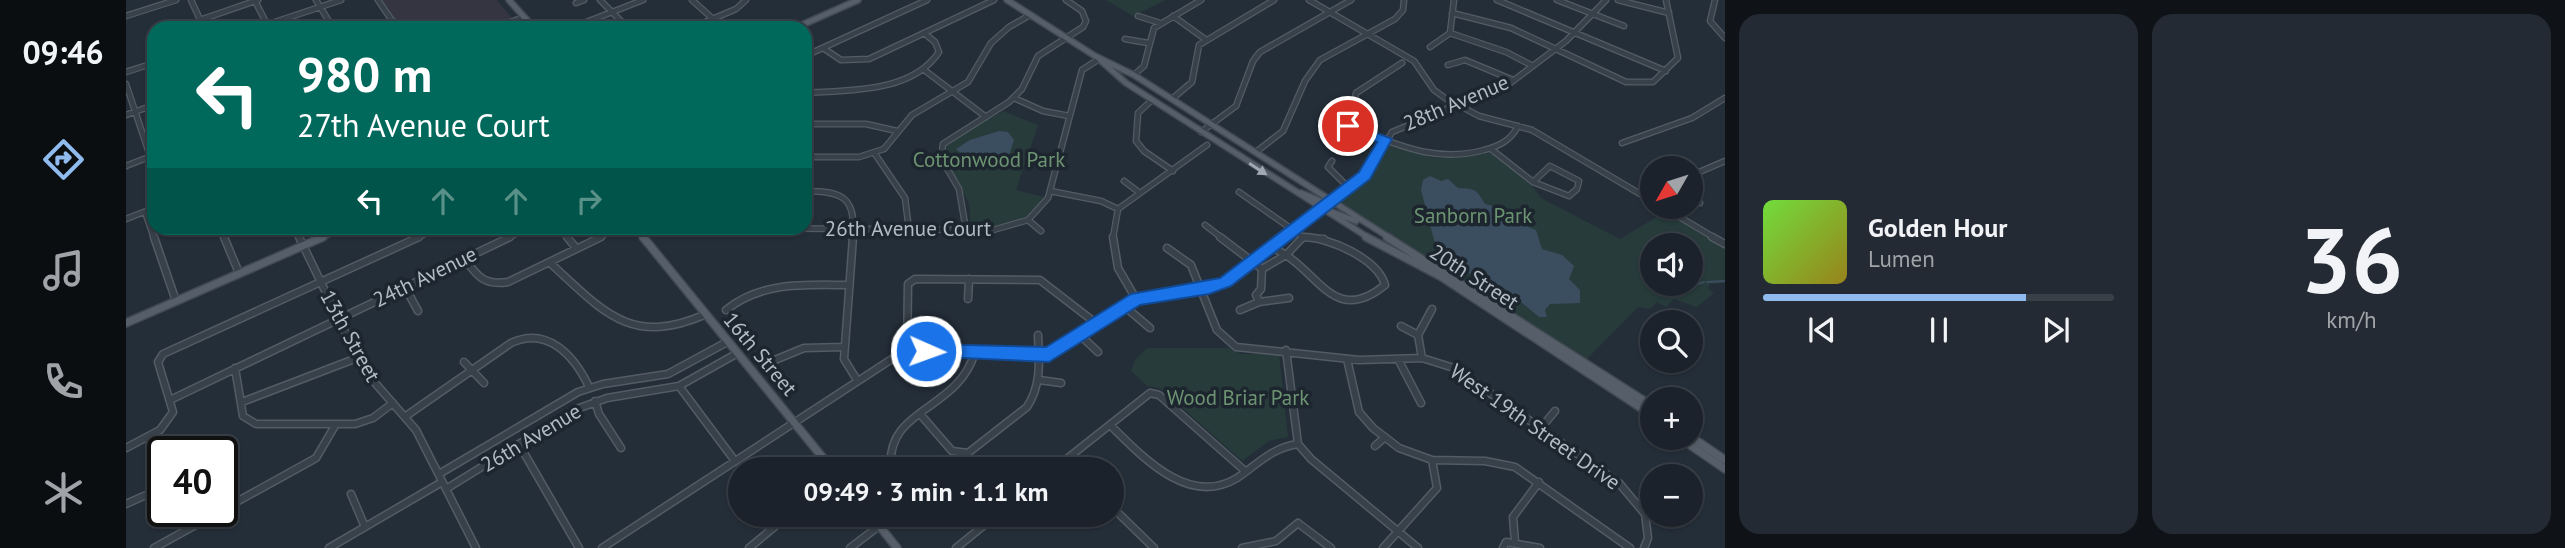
<!DOCTYPE html>
<meta charset="utf-8">
<style>
body{margin:0;font-family:"PT Sans",sans-serif;background:#242a33;color:#f1f3f6;height:100vh;display:flex;flex-direction:column;font-size:26px;white-space:nowrap}
*{box-sizing:border-box;margin:0}
p{font-size:23px;color:#a0a4a9}
.icon{flex:none;width:38px;height:38px;fill:none;stroke:currentColor;stroke-width:2;stroke-linecap:round;stroke-linejoin:round}
.map{position:relative;flex:1;overflow:hidden}
.drawer{display:flex;flex-direction:column;gap:14px;padding:14px;background:#0f1318;width:840px}
.drawer>*{flex:none}
.top-card{position:absolute;left:21px;top:21px;width:665px;height:214px;border-radius:21px;box-shadow:0 2px 5px #0004,0 0 0 2px #393f47;background:#00695c;color:#fff;overflow:hidden}
.needle{width:46px;rotate:231deg}
.buttons{position:absolute;left:1514px;top:156px;display:grid;gap:14px}
.buttons a{display:grid;place-items:center;width:63px;height:63px;border-radius:50%;background:#1b222b;box-shadow:0 2px 5px #0004,0 0 0 2px #393f47;font-size:35px}
.speed{position:absolute;left:21px;top:436px;display:flex;gap:14px;font-size:35px;font-weight:700;text-align:center}
.speed>*{display:grid;place-content:center;width:91px;height:91px;border-radius:50%;background:#1b222b;box-shadow:0 2px 5px #0004,0 0 0 2px #393f47;line-height:1}
.speed .limit{border:4px solid #111;border-radius:10px;background:#fff;color:#111}
.pin{position:absolute;display:grid;place-items:center;width:60px;height:60px;color:#fff;margin:-30px;border:4px solid #fff;border-radius:50%;box-shadow:0 2px 7px #0007}
.me{position:absolute;width:77px;margin:-38px;rotate:92deg;stroke-linejoin:round;filter:drop-shadow(0 0 5px #0008)}
.turn{display:flex;align-items:center;gap:24px;height:147px;padding:0 35px;font-size:32px}
.turn .icon{width:91px;height:91px;stroke-width:2.5}
.turn b{display:block;font-size:49px;line-height:60px}
.lanes{display:flex;align-items:center;height:66px;padding:0 35px;background:#0003;justify-content:center;gap:35px;direction:ltr}
.lanes .off{opacity:.35}
.drawer .card{flex:1;display:flex;flex-direction:column;justify-content:center;gap:10px;min-width:0;padding:0 24px;border-radius:21px;background:#242a33}
.drawer .dial{align-items:center;gap:0}
.dial b{font-size:91px;line-height:1}
.song{display:flex;align-items:center;gap:21px}
.cover{width:84px;height:84px;border-radius:10px;background:linear-gradient(135deg,hsl(100 70% 55%),hsl(50 70% 35%))}
.played{height:7px;border-radius:4px;background:linear-gradient(90deg,#8fbbee 75%,#393f47 75%)}
.keys{display:flex;justify-content:space-around;direction:ltr}
.drawer .tiles{flex:1;display:grid;gap:14px;grid-template-columns:repeat(2,1fr)}
.trip{position:absolute;left:602px;top:457px;width:396px;height:70px;border-radius:35px;background:#1b222b;box-shadow:0 2px 5px #0004,0 0 0 2px #393f47;font-weight:600;line-height:70px;text-align:center}
main{display:flex;flex:1;min-height:0}
.tabs{display:flex;flex-direction:column;width:126px;justify-content:space-around;align-items:center;background:#0b0e11;color:#a0a4a9}
.tabs .icon{width:49px;height:49px}
.tabs .active{color:#8fbbee}
.tabs b{font-size:32px;color:#f1f3f6}
.map>svg:first-child{display:block}
.medical{fill:#343541}
.green{fill:#273b3b;fill-rule:evenodd}
.water{fill:#3b4e60}
.lines{fill:none;stroke-linecap:round;stroke-linejoin:round}
.stream{stroke:#3b4e60;stroke-width:2}
.minor-far1-casing{stroke:#535b64;stroke-width:7}
.minor-casing{stroke:#535b64;stroke-width:9}
.major-far1-casing{stroke:#414952;stroke-width:8}
.major-casing{stroke:#414952;stroke-width:10}
.minor-far1{stroke:#384049;stroke-width:4.5}
.minor{stroke:#384049;stroke-width:6}
.major-far1{stroke:#565f69;stroke-width:5}
.major{stroke:#565f69;stroke-width:7}
.oneway{fill:#a0a9b3}
.route{fill:#1a73e8;stroke:#114b97;stroke-width:2}
.labels{text-anchor:middle;stroke-width:7;stroke-linejoin:round;paint-order:stroke}
.street-label{font-size:21px;fill:#b3bbc5;stroke:#1d252e}
.park-label{font-size:21px;fill:#6c9472;stroke:#1d252e}
</style>
<main>
<nav class="tabs">
<b>09:46</b>
<svg class="icon active" aria-label="directions" viewBox="0 0 24 24"><path d="M12 3l9 9-9 9-9-9zM9 14v-3h6M13 9l2 2-2 2"/></svg>
<svg class="icon" aria-label="music" viewBox="0 0 24 24"><path d="M9 18V5l10-2v13"/><circle cx="6" cy="18" r="3"/><circle cx="16" cy="16" r="3"/></svg>
<svg class="icon" aria-label="phone" viewBox="0 0 24 24"><path d="M5 4h4l2 5-3 2q2 4 5 5l2-3 5 2v4C11 20 4 13 5 4z"/></svg>
<svg class="icon" aria-label="climate" viewBox="0 0 24 24"><path d="M12 3v18M4 7l16 10M4 17L20 7"/></svg>
</nav>
<div class="map">
<svg width="1599" height="548" viewBox="0 0 1599 548">
<rect width="100%" height="100%" fill="#242e39"/>
<path class="medical" d="M256 0H371L386 18 359 28H275Z"/>
<path class="green" d="M980 0H1040L1007 16Z
M877 111 912 125 890 190 918 197C906 225 872 228 845 228L843 203 819 159 820 147 830 138Z
M1262 145 1310 158 1366 153 1406 186 1415 198 1494 239 1539 212 1599 248V283L1584 284 1582 288 1588 293 1571 307 1548 299 1540 307 1531 302 1524 309 1512 307 1461 359 1215 204V201L1245 177ZM1526 245H1564V284H1526Z
M1021 348H1103L1116 354H1153L1162 437 1143 441 1116 461 1034 388 1021 386 1005 371 1009 360Z"/>
<path class="water" d="M873 131 882 132 888 140 878 170 839 157 830 149 844 140Z
M1304 176 1315 181 1322 179 1332 188C1350 189 1350 189 1359 204L1380 209 1392 223 1410 230 1416 249 1436 255 1448 266 1443 279 1454 290V303L1424 304 1419 310 1421 317H1413L1378 288 1363 285 1312 255 1295 190 1297 180Z"/>
<g class="lines">
<path class="stream" d="M1581 282 1599 281
M1572 284 1578 282"/>
<g class="minor-far1-casing">
<path id="minor-far1" d="M65 0 78 28
M190 0 207 28
M252 0 271 28
M474 0 502 28
M566 0 587 19
M1183 0 1288 61 1308 90 1319 98 1353 116 1406 130 1526 201
M1371 0 1540 71
M1431 0 1498 26
M1492 0 1543 13
M1589 0 1584 21 1599 38
M129 1 143 28
M450 3 458 0
M1326 13 1385 28 1500 82H1527L1552 58 1540 0
M0 16 50 0
M1012 16 1034 23
M1047 16 1079 39
M74 20 132 0
M131 28 215 0
M247 28 267 21
M368 28 398 17
M445 28 517 0
M565 28 610 9 620 0
M1324 33 1380 52 1407 66
M999 39 1022 43
M1304 47 1324 33 1328 0
M697 48 715 60 743 59 868 0
M679 56 801 0
M1276 63 1230 93 1222 126C1268 143 1308 164 1358 150 1374 146 1385 140 1392 126
M1322 65 1339 60 1387 80
M797 69 860 117
M0 72 28 63
M1008 75 1018 66 1028 28 1075 0
M0 84 24 156
M679 93C723 90 786 93 813 52L809 42 798 33
M888 98 917 111 943 116
M1046 99 1066 82 1073 45 1148 0
M1026 100 1012 113 1010 141 1018 151 1047 171
M0 115 28 105
M679 124H740L771 131
M1075 132 1110 106 1127 61 1134 52 1225 0
M1496 143 1566 118 1599 98
M1365 149 1407 182
M1130 152 1157 131 1179 81 1194 60 1269 19 1277 10 1278 0
M749 154 779 198 783 230
M679 157H733L758 149 786 115 842 82 865 43 883 27 904 15
M1206 161 1202 167 1223 188
M0 166 28 155
M1424 166 1453 181 1451 189 1443 196 1407 182Z
M1564 176 1599 161
M998 181 1014 193
M679 191C718 191 730 198 727 238
M924 191 975 201 992 209
M1113 192 1177 237
M1564 200 1574 203
M1535 206 1589 238
M992 209 1081 145
M19 212 28 238
M0 219 28 208
M902 220 915 231
M1079 225 1096 238
M94 228 98 238
M169 228 174 238
M434 228 442 238
M619 228 867 230 902 220 922 198 956 70 973 59
M840 230 833 189 815 158 817 144 883 102 896 89 912 56 957 27 960 21 956 11 940 0
M290 238 312 228
M381 238 402 228
M471 238 492 228
M987 238 992 209
M1157 238 1239 176 1266 132 1315 112 1343 96 1379 87 1440 41 1480 0
M1176 238H1198"/>
</g>
<g class="minor-casing">
<path id="minor" d="M28 237 50 301
M98 237 113 273
M173 237 237 369 290 430 350 548
M441 237 450 248
M727 237 718 359 731 380
M987 237 992 268 1010 299
M1094 237 1136 269
M1177 237C1203 237 1252 259 1259 285 1211 324 1195 278 1160 255Z
M1586 237 1599 244
M1146 247 1160 255
M1041 248 1065 265 1091 330 1110 347 1233 360 1296 358 1328 368 1493 483 1519 514 1522 538 1518 548
M338 258C351 276 358 286 382 282L475 237
M423 262C476 310 503 347 578 315
M279 287 292 311
M842 299 843 279
M1133 302 1130 295 1135 289 1136 269 1160 255
M1133 302 1163 298
M997 305 1024 328
M600 310C636 281 679 285 723 285
M1114 310 1133 302
M1275 326 1292 335
M955 336 972 352
M1160 350 1172 444 1185 459 1292 548
M781 352 782 284 789 279 914 280 971 324
M1296 358 1292 335 1306 309
M1221 359 1233 412 1247 428 1273 448 1306 460 1359 461 1389 467 1504 548
M1272 359 1295 403
M338 362 358 383
M644 362 678 348 718 347
M109 368 117 416 130 424H229L247 418 267 403
M913 380 935 383
M553 386 609 461
M44 400 384 237
M469 401 473 414 495 448
M116 402 231 358
M794 414 826 451 842 453 901 407C916 384 913 361 912 335
M280 416 385 343C421 326 448 355 463 387
M984 425C1015 455 1062 508 1111 478 1132 464 1145 448 1172 444
M1415 428 1429 411
M394 446 453 548
M1249 446 1259 437
M0 448 34 430 47 412 32 362 37 354 293 237
M940 460 948 469
M765 469C759 407 832 412 849 352
M928 469 1024 393 1033 395 1119 471
M313 474 452 392 477 384 542 374 601 342
M320 489 448 410 481 398 553 386 610 354
M225 494 239 527
M0 504 20 495 37 494
M985 506 1028 548
M96 510 190 458 210 424
M65 511 70 525
M1519 514 1538 516
M1389 542 1387 517 1413 482
M28 548 95 511
M203 548 316 482
M476 548 772 355 800 351 923 354 1010 299 1083 288 1099 282 1159 237
M623 548 664 514
M724 548 753 526
M830 548 872 514
M1116 548 1150 541 1172 523 1205 548
M1257 548 1311 488 1306 460
M1377 548 1380 542 1414 548"/>
</g>
<g class="major-far1-casing">
<path id="major-far1" d="M383 0 408 28
M881 0 969 56 1008 75 1264 238
M669 28 732 0
M974 60 1000 83 1243 238
M1175 193 1202 204
M1198 209 1230 221
M511 228 518 238
M193 238 217 228"/>
</g>
<g class="major-casing">
<path id="major" d="M517 237 706 469
M1240 237 1316 277 1526 415
M1261 237 1526 406
M0 323 197 237
M1564 436 1599 460
M1554 438 1599 469
M744 514 771 548"/>
</g>
<use href="#minor-far1" class="minor-far1"/>
<use href="#minor" class="minor"/>
<use href="#major-far1" class="major-far1"/>
<use href="#major" class="major"/>
</g>
<defs><path id="oneway-solid" d="M-6-.8H1V-3.2L6.5 0L1 3.2V.8H-6Z" transform="scale(1.75)"/></defs>
<use class="oneway" href="#oneway-solid" transform="translate(1132 169) rotate(33)"/>
<path class="route" d="M1222 121 1266 139 1244 179 1105 286 1083 294 1014 305 923 362 794 356 791 351 800 344 920 347 1005 294 1094 278 1233 172 1251 142 1217 129V122Z"/>
<g class="labels">
<g class="street-label">
<text transform="translate(1330 103) rotate(-23)" y="7">28th Avenue</text>
<text x="782" y="236">26th Avenue Court</text>
<text transform="translate(299 277) rotate(-26)" y="7">24th Avenue</text>
<text transform="translate(1348 277) rotate(33)" y="7">20th Street</text>
<text transform="translate(224 336) rotate(61)" y="7">13th Street</text>
<text transform="translate(634 354) rotate(50)" y="7">16th Street</text>
<text transform="translate(1409 427) rotate(35)" y="7">West 19th Street Drive</text>
<text transform="translate(405 438) rotate(-31)" y="7">26th Avenue</text>
</g>
<g class="park-label">
<text x="863" y="167">Cottonwood Park</text>
<text x="1347" y="223">Sanborn Park</text>
<text x="1112" y="405">Wood Briar Park</text>
</g>
</g>
</svg>
<div class="buttons">
<a><svg class="needle" viewBox="-14 -14 28 28"><path d="M0-13l5 13h-10z" fill="#e53935"/><path d="M0 13l5-13h-10z" fill="#a0a4a9"/></svg></a>
<a><svg class="icon" aria-label="sound" viewBox="0 0 24 24"><path d="M4 9h4l5-4v14l-5-4H4zM17 9q2 3 0 6"/></svg></a>
<a><svg class="icon" aria-label="search" viewBox="0 0 24 24"><circle cx="10" cy="10" r="6"/><path d="M15 15l6 6"/></svg></a>
<a>+</a>
<a>−</a>
</div>
<div class="speed"><div class="limit">40</div></div>
<div class="pin" style="left:1222px;top:126px;background:#d93025"><svg class="icon" aria-label="arrive" viewBox="0 0 24 24"><path d="M6 21V4h12l-3 4 3 4H6"/></svg></div>
<svg class="me" style="left:800px;top:351px" viewBox="-20 -20 40 40"><circle r="17" fill="#1a73e8" stroke="#fff" stroke-width="3"/><path d="M0-11L8 9 0 5-8 9z" fill="#fff"/></svg>
<div class="trip">09:49 · 3 min · 1.1 km</div>
<div class="top-card">
<div class="turn"><svg class="icon" aria-label="left" viewBox="0 0 24 24"><path d="M17 20v-9H6M10 6l-5 5 5 5"/></svg><div><b>980 m</b>27th Avenue Court</div></div>
<div class="lanes"><svg class="icon" aria-label="left" viewBox="0 0 24 24"><path d="M17 20v-9H6M10 6l-5 5 5 5"/></svg><svg class="icon off" aria-label="ahead" viewBox="0 0 24 24"><path d="M12 20V5M6 11l6-6 6 6"/></svg><svg class="icon off" aria-label="ahead" viewBox="0 0 24 24"><path d="M12 20V5M6 11l6-6 6 6"/></svg><svg class="icon off" aria-label="right" viewBox="0 0 24 24"><path d="M7 20v-9h11M14 6l5 5-5 5"/></svg></div>
</div>
</div>
<section class="drawer">
<div class="tiles">
<div class="card">
<div class="song"><i class="cover"></i><div><b>Golden Hour</b><p>Lumen</p></div></div>
<div class="played"></div>
<div class="keys"><svg class="icon" aria-label="previous" viewBox="0 0 24 24"><path d="M18 5L8 12l10 7zM5 5v14"/></svg><svg class="icon" aria-label="pause" viewBox="0 0 24 24"><path d="M8 5v14M16 5v14"/></svg><svg class="icon" aria-label="next" viewBox="0 0 24 24"><path d="M6 5l10 7-10 7zM19 5v14"/></svg></div>
</div>
<div class="card dial"><b>36</b><p>km/h</p></div>
</div>
</section>
</main>
